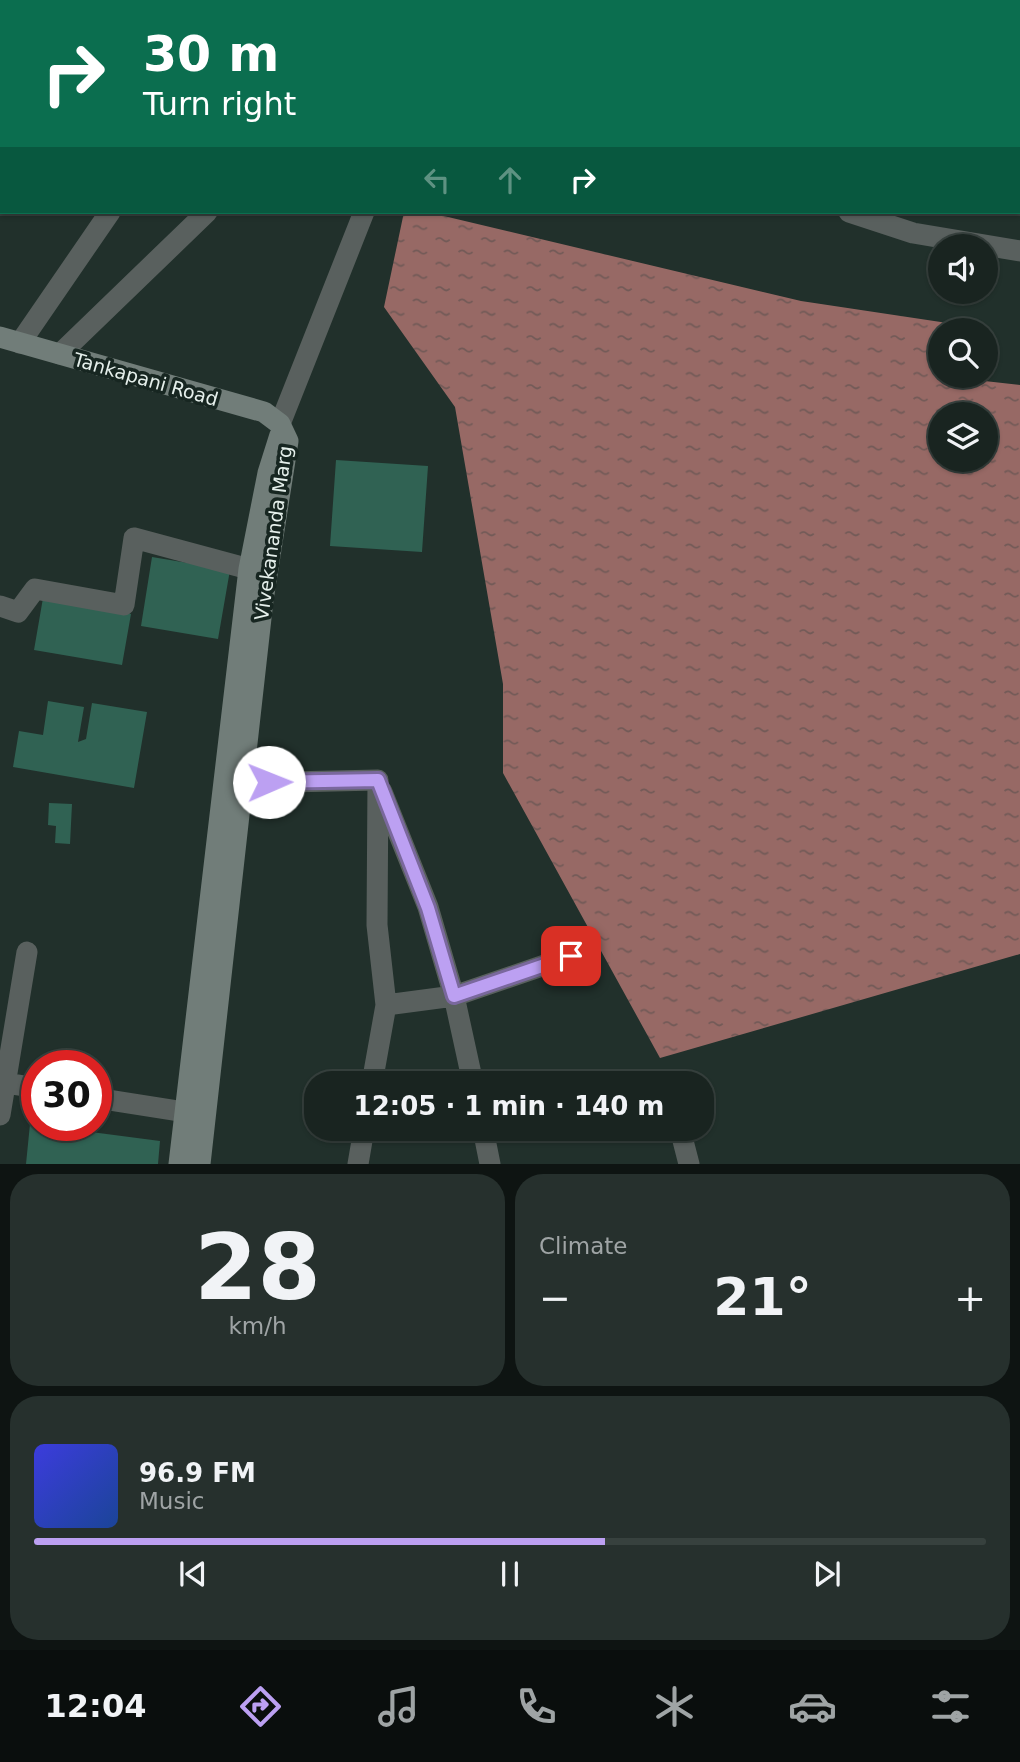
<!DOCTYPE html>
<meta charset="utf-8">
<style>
body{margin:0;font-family:"DejaVu Sans",sans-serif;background:#26302d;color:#f1f3f6;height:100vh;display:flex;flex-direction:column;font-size:26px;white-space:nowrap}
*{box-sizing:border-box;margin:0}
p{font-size:23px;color:#9fa4a5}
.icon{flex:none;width:38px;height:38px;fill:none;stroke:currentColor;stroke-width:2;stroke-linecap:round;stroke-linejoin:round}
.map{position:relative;height:1164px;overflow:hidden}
.drawer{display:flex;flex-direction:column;gap:10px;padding:10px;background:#0e1412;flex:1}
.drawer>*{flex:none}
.guide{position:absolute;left:0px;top:0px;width:1020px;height:214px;box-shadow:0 2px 5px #0004,0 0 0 2px #37413e;background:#0b6e4f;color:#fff;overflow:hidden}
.fabs{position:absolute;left:928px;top:234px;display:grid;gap:14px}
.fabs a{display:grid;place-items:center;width:70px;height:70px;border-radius:50%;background:#192420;box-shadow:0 2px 5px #0004,0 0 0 2px #37413e;font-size:35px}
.speed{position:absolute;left:21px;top:1050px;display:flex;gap:14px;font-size:35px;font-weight:700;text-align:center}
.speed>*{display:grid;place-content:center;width:91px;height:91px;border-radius:50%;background:#192420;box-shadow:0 2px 5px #0004,0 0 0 2px #37413e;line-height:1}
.speed .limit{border:10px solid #d22;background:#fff;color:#111}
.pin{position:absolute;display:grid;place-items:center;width:60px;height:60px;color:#fff;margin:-30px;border-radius:14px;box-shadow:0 4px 10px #0006}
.me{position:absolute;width:77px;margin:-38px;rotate:89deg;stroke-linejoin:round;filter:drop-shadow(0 0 5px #0008)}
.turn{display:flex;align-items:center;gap:24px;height:147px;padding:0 28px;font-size:32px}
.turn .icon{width:91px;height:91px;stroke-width:2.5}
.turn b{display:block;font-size:49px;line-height:60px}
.lanes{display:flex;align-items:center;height:66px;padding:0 28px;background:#0003;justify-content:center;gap:35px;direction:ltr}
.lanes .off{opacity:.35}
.big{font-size:52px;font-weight:600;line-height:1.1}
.drawer .widget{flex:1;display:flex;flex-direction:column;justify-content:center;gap:10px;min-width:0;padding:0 24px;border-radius:28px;background:#26302d}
.drawer .dial{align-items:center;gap:0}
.dial b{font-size:91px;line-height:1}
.song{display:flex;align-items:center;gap:21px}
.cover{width:84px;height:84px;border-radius:10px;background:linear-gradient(135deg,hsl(240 70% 55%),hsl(220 70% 35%))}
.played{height:7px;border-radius:4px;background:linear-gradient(90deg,#bca0f2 60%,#37413e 60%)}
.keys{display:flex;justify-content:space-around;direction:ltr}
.heat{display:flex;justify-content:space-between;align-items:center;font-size:38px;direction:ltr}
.drawer .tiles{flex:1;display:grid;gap:10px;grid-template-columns:1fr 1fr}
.widget:last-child{grid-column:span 2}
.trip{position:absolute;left:304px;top:1071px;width:410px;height:70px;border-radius:28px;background:#192420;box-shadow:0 2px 5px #0004,0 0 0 2px #37413e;font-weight:600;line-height:70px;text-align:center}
.tabs{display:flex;height:112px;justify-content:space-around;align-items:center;background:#0a0e0d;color:#9fa4a5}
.tabs .icon{width:49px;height:49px}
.tabs .active{color:#bca0f2}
.tabs b{font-size:32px;color:#f1f3f6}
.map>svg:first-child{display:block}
.water{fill:url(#water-ripples);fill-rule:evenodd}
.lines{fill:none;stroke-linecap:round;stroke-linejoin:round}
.stream{stroke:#976965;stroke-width:6}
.building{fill:#306253}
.street{stroke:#59605e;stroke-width:21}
.secondary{stroke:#717d79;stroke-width:21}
.route-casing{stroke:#7a689d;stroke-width:18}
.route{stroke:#bca0f2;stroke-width:12}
.labels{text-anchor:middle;stroke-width:7;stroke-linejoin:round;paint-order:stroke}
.street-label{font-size:19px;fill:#e5efeb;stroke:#172621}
</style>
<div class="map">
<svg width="1020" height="1164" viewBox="0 0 1020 1164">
<defs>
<pattern id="water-ripples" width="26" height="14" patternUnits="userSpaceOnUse" patternTransform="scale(1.75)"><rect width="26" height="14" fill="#976965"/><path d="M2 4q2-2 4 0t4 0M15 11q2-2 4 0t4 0" fill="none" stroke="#725a57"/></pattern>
</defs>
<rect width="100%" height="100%" fill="#21302b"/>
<path class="water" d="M494 0H624L621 2Z
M404 212H427L801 301 954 324 953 331H940V376L1020 385V954L660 1058 503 773V684L455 407 384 307ZM940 415H985V460H940Z"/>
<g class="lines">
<path class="stream" d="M114 0 115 2"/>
</g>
<path class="building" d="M336 460 428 466 422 552 330 546Z
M152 557 230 570 218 639 141 626Z
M43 598 131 614 122 665 34 650Z
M48 701 84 707 78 742 86 739 92 703 147 712 134 788 13 767 19 731 43 735Z
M49 803 72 804 70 844 55 843 56 826 48 825Z
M30 1124 160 1141 158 1164H26Z"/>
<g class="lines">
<path class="street" d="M179 0 182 2
M738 2 739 0
M849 212 913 233 1020 251
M20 343 110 212
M60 354 207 212
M280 424 364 212
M0 606 18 612 35 589 124 605 134 538 249 569
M242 783 378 780 377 925 386 1005 372 1083
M382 792 428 907 454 996 473 1083
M386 1005 454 996 571 956
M0 1082 37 1088
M96 1098 185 1112
M0 1115 27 952
M483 1129 490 1164
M680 1129 689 1164
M358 1164 364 1129"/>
<path class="secondary" d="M0 337 264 412 280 424 288 441 263 600 200 1164
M179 1164 249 569 268 473 280 435"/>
</g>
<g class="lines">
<g class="route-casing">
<path id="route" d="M269 782 378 780 428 908 454 996 571 956"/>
</g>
<use href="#route" class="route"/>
</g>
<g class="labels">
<g class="street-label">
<text transform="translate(146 379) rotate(16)" y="7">Tankapani Road</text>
<text transform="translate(273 533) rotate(-82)" y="7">Vivekananda Marg</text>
</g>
</g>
</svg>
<div class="fabs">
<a><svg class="icon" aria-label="sound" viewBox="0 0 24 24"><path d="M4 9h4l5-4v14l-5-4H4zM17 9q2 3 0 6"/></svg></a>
<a><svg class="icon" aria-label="search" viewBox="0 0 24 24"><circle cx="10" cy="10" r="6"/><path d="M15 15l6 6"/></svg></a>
<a><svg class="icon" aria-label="layers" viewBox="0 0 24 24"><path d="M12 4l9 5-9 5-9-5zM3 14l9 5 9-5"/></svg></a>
</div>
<div class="speed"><div class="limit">30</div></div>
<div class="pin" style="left:571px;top:956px;background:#d93025"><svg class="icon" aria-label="arrive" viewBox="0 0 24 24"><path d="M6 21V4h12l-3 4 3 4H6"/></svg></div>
<svg class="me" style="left:269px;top:782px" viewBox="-20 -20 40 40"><circle r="19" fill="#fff"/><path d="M0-13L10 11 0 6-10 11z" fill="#bca0f2"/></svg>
<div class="trip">12:05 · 1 min · 140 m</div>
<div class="guide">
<div class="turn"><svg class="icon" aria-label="right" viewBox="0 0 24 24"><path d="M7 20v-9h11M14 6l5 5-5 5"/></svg><div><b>30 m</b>Turn right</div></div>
<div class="lanes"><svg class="icon off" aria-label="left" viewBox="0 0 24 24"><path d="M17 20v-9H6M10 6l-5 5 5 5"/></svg><svg class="icon off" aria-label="ahead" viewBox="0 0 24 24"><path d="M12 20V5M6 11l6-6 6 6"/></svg><svg class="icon" aria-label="right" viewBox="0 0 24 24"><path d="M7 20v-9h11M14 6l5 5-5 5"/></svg></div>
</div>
</div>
<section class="drawer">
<div class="tiles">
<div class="widget dial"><b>28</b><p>km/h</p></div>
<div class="widget"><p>Climate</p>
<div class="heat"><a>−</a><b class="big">21°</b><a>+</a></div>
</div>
<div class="widget">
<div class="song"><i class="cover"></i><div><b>96.9 FM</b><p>Music</p></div></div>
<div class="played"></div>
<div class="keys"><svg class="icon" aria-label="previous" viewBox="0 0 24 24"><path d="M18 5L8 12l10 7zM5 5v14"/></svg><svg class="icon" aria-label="pause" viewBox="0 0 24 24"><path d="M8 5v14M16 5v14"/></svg><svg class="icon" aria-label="next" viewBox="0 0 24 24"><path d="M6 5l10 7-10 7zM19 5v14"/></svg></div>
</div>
</div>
</section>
<nav class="tabs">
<b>12:04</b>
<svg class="icon active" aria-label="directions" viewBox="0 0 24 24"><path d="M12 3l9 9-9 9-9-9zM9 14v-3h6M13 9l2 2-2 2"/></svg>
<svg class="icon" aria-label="music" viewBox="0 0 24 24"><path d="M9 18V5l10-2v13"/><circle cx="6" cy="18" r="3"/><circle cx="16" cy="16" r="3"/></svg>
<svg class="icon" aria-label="phone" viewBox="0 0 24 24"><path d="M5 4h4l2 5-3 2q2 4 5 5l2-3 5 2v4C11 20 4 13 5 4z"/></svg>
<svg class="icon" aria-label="climate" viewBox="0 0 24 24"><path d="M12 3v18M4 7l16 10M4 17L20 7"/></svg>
<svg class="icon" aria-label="car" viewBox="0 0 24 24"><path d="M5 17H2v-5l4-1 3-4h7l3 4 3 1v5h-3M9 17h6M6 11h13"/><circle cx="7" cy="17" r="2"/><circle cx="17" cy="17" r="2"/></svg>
<svg class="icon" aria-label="filters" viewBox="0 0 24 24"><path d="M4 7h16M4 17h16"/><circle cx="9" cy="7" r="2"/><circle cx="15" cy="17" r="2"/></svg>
</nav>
